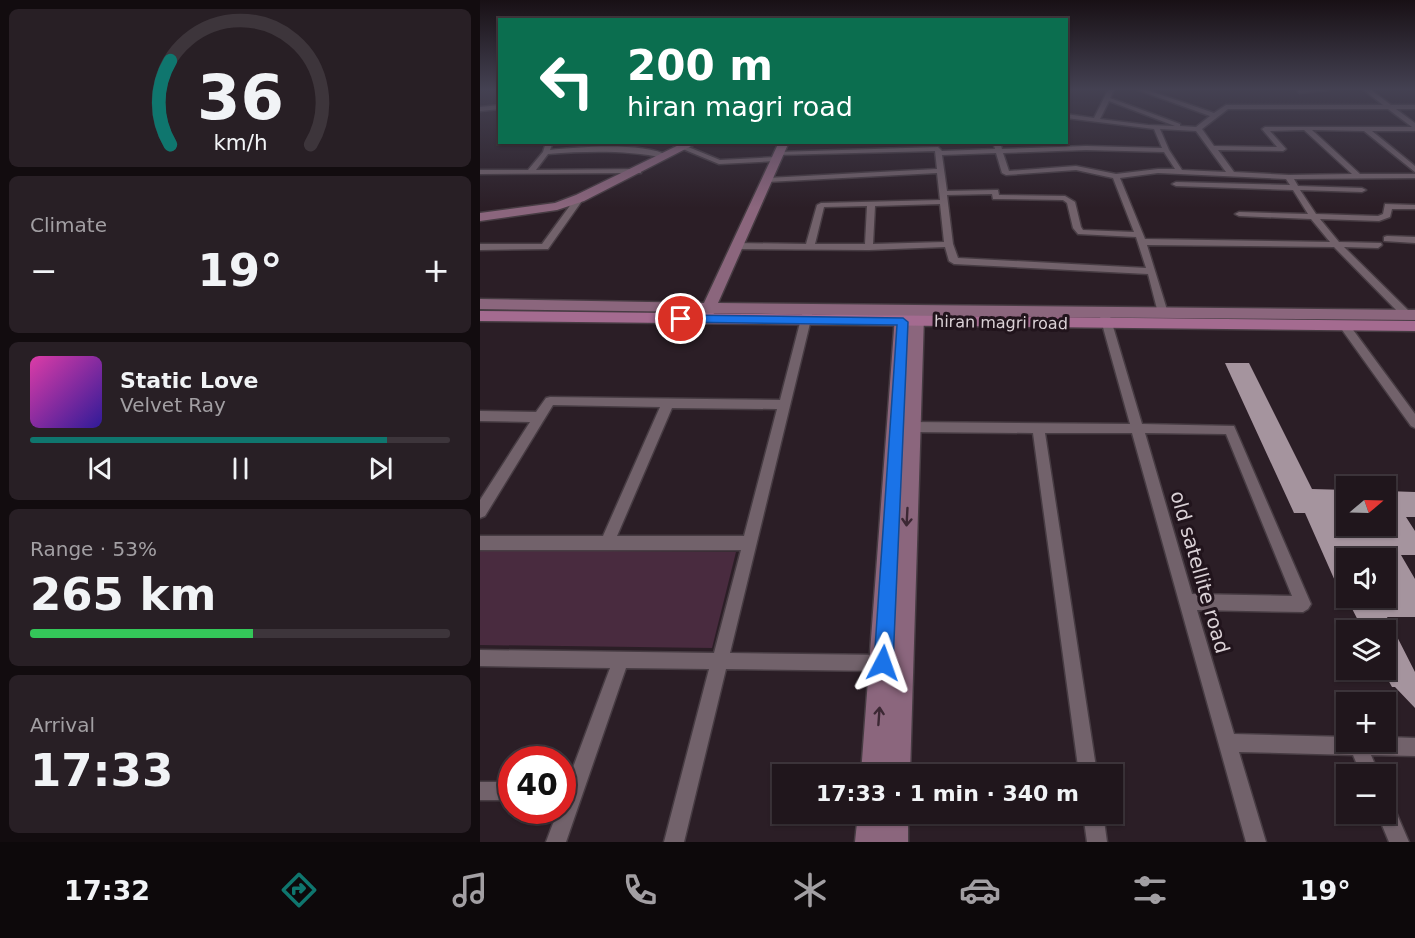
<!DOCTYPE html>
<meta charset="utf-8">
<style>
body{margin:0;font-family:"DejaVu Sans",sans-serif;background:#281f25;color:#f1f3f6;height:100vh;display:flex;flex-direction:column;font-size:22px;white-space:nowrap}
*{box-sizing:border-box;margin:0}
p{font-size:20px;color:#a29fa3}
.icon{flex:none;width:33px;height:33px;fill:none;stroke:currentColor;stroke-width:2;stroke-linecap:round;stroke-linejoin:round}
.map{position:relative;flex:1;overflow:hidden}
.details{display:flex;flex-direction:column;gap:9px;padding:9px;background:#120c0f;width:480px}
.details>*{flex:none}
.hud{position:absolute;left:18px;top:18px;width:570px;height:126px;border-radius:0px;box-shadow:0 2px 4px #0004,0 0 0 2px #3d353b;background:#0b6e4f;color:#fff;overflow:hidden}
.needle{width:39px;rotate:71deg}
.fabs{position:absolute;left:856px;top:476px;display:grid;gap:12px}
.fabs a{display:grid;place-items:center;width:60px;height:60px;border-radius:0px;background:#20161c;box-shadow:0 2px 4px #0004,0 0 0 2px #3d353b;font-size:30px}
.speed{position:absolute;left:18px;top:746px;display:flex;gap:12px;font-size:30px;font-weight:700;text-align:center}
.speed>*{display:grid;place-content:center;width:78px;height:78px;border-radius:50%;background:#20161c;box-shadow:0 2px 4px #0004,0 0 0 2px #3d353b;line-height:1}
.speed .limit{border:9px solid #d22;background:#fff;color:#111}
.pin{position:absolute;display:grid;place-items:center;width:51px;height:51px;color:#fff;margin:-26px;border:3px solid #fff;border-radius:50%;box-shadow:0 2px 6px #0007}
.me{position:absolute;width:66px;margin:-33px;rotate:4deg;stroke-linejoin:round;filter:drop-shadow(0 0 4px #0008)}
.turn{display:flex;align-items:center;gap:21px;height:126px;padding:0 30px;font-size:27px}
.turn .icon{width:78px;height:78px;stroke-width:2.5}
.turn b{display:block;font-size:42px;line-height:51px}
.big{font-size:45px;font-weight:600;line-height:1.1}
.details .tile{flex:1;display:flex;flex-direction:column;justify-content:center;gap:9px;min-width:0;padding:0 21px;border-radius:9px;background:#281f25}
.details .dial{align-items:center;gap:0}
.dial svg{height:156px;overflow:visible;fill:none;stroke:#3d353b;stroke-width:7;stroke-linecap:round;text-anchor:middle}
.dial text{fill:#f1f3f6;stroke:none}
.song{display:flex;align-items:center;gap:18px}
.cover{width:72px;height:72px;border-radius:9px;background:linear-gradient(135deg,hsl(320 70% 55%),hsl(250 70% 35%))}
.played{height:6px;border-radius:3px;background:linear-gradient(90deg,#0f766e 85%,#3d353b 85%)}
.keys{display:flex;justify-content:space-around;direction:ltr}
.heat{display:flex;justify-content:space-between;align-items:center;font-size:33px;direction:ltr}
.charge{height:9px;border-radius:4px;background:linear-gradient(90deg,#34c759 53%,#3d353b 0)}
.trip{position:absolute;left:292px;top:764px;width:351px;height:60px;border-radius:0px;background:#20161c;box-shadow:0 2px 4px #0004,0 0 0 2px #3d353b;font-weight:600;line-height:60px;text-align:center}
.tabs{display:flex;height:96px;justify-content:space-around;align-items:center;background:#0d090b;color:#a29fa3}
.tabs .icon{width:42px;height:42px}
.tabs .on{color:#0f766e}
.tabs b{font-size:27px;color:#f1f3f6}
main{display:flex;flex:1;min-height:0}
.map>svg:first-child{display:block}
.green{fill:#492b3f}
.building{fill:#a5949e}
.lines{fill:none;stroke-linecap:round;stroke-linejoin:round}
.street-casing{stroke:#473c43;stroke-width:3}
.secondary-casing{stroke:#473c43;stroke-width:3}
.primary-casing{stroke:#473c43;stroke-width:3}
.street{fill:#72626b;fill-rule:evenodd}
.secondary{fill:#8b667d;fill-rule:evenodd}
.primary{fill:#a46b90;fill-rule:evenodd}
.oneway{stroke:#3c2834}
.route{fill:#1a73e8;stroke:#114b97;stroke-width:1.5}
.labels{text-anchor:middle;stroke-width:6;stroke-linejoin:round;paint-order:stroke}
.street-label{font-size:16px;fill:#dad1d6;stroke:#21141c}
.near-street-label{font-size:20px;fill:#dad1d6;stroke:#21141c}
</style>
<main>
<section class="details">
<div class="tile dial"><svg viewBox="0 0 100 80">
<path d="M14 69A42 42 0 1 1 86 69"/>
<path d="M14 69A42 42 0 0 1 14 26" stroke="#0f766e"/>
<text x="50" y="56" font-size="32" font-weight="700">36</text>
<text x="50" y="72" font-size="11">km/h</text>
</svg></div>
<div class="tile"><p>Climate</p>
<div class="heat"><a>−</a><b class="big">19°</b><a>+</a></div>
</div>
<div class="tile">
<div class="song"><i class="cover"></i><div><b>Static Love</b><p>Velvet Ray</p></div></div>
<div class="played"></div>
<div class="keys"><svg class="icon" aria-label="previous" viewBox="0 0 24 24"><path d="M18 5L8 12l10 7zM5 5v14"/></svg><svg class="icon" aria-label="pause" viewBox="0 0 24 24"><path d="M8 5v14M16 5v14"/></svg><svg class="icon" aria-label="next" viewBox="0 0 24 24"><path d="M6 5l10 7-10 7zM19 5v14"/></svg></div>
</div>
<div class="tile"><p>Range · 53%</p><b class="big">265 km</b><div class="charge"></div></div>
<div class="tile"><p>Arrival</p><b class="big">17:33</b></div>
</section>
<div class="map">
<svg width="935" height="842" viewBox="0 0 935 842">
<rect width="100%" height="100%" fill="#2b1e26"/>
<path class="green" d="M0 550 256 552 232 648 0 645Z"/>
<path class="building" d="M745 363H769L832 489 867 490V525H885L890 533H906V491L935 492V517H926L935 531V555H921L935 579V617H907L935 672V708L915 687H912L902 669H906V630H883L866 597H906V558H900L897 553H868L871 558H867V591L859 590 825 513H814Z"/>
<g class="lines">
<g class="street-casing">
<path id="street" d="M628 90H634L630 98 700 124V126L716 127 730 116 658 90H667L734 113 746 105H903L884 90H891L911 105H935V109H916L935 123V131H892L935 166V172L884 131 832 130 880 174H935V178L814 179 818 186 882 188 886 190 882 192 820 190 836 214 898 216 903 214 905 204 935 205V209H912L910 217 899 221 840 219 859 242 901 243 902 245 898 248 864 247 931 313V317H923L854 247 667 245 688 313 683 316 678 313 668 274 474 264 469 261 465 247 389 250 256 249 252 246 256 243 326 244 337 205 341 203 460 200 457 173 287 182 283 180 287 178 457 169 455 151 296 155 294 154 298 152 458 147 462 151 515 149 513 142H520L522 149 606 146 682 148 674 129 586 118V114L614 118ZM629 101 695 126 668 125 620 119ZM748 109H908L932 127H785L782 129 797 147 734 146 722 129ZM680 129 716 131 746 172 702 170 689 150ZM824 130 872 174 809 175 754 172 738 150 803 151 806 149 790 131ZM606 150 684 152 695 169H678L636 174 596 166 529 171 523 153ZM516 153 522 173 526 175 596 170 633 178 654 232 603 230 601 227 595 202 585 196 519 195 518 190H515L467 191 462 155ZM678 173 806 179 810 185 696 182 692 184 696 186 813 190 828 214 759 212 755 214 759 216 831 219 850 242 665 239 640 178ZM512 194 513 199H516L583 200 587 203 593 228 598 234 656 237 666 268 478 258 473 244 467 195ZM460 204 464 242 393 244 395 206ZM387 206 385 244H335L344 207Z
M817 90H849L819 93Z
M20 105V109L0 111V107Z
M66 142H73L70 150C100 147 163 142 189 156L185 158C146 150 108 151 68 154L56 170 161 169V173H158L0 174V170H48L63 152Z
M186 142H196L240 160 296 157 300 159 296 161 239 164Z
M97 196 104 198 68 249 0 250V244H62Z
M907 236 935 237V243L904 241V237Z
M328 308 333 311 250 653 404 655 410 657 412 663 410 669 404 671 246 669 204 842H184L229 669 146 668 86 842H66L78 810H82V797L130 668 0 666V650L234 653 261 550H0V536H123L180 407 73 405 5 516 0 518V500L50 422 0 421V411L56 412 66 398 70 397 300 400 323 311ZM192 408 297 409 264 536H137Z
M624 310 629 313 662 424 754 426 831 604 828 609 823 612 717 610 754 734 867 737V741H906V737L935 738V756L891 755 899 774H881L873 755 759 752 786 842H766L652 433H565L617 774H599L553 433 431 432 427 430 425 427 427 424 431 422 650 424 619 313ZM665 433 746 434 812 596 712 594Z
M864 322 868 323 935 414V428L931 426 860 327 859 325Z
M0 782H32V800H0Z
M906 802 913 805 929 842H909L897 813H906Z
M603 813H623L627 842H607Z"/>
</g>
<g class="secondary-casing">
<path id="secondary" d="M205 142H219L104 201 77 210 0 221V213L75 203 96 195Z
M299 142H309L238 303 935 310V320L444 316 430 774H381L415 316 234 313 229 322 224 323 216 318 219 312 0 309V299L224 303Z
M378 813H428V842H375Z"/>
</g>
<g class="primary-casing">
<path id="primary" d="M0 311 935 321V331L0 321Z"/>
</g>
<use href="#street" class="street"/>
<use href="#secondary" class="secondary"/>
<use href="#primary" class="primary"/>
</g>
<defs><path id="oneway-shaft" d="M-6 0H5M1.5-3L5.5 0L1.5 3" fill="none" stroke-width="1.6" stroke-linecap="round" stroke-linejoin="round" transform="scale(1.5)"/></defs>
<g class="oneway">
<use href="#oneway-shaft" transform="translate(427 517) rotate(93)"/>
<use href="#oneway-shaft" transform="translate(399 716) rotate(-86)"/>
</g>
<linearGradient id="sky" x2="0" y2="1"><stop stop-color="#181015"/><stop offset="0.43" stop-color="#444152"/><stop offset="1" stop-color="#444152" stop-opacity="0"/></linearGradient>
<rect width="935" height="208" fill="url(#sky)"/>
<path class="route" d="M201 315 423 318 428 322 413 663 410 670 403 673 397 670 394 663 417 325 196 322V316Z"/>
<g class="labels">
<g class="street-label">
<text transform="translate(521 322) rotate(1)" y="6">hiran magri road</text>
</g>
<g class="near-street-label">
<text transform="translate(720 572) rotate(74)" y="7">old satellite road</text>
</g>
</g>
</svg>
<div class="fabs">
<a><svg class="needle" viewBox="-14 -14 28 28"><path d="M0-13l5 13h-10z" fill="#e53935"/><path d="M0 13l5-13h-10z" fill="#a29fa3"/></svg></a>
<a><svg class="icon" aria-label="sound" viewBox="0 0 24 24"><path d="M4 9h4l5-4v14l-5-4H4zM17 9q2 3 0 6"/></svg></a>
<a><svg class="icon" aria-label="layers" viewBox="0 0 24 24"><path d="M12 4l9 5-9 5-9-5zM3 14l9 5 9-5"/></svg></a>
<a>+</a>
<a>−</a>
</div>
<div class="speed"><div class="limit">40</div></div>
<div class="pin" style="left:201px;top:319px;background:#d93025"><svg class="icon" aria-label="arrive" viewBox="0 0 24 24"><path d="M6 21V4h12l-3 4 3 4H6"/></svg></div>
<svg class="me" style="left:403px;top:663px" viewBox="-20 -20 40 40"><path d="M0-17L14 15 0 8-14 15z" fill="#1a73e8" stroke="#fff" stroke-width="4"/></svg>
<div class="trip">17:33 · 1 min · 340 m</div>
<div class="hud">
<div class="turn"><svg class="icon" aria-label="left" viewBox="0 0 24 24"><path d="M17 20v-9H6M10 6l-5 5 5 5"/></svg><div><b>200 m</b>hiran magri road</div></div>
</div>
</div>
</main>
<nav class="tabs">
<b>17:32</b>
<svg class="icon on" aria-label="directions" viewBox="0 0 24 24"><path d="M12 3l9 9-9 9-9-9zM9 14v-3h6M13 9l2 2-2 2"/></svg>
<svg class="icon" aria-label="music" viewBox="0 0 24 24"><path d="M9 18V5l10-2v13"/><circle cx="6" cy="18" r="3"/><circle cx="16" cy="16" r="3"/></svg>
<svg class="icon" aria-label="phone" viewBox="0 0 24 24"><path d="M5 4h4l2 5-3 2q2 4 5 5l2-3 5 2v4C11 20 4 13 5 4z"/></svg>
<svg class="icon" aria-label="climate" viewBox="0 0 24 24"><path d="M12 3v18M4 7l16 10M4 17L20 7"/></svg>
<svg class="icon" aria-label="car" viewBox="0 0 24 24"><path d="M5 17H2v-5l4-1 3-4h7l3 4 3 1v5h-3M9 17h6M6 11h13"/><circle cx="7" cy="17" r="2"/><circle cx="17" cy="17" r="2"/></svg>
<svg class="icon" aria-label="filters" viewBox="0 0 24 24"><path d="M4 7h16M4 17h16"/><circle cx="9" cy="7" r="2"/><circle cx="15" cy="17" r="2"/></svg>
<b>19°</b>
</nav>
